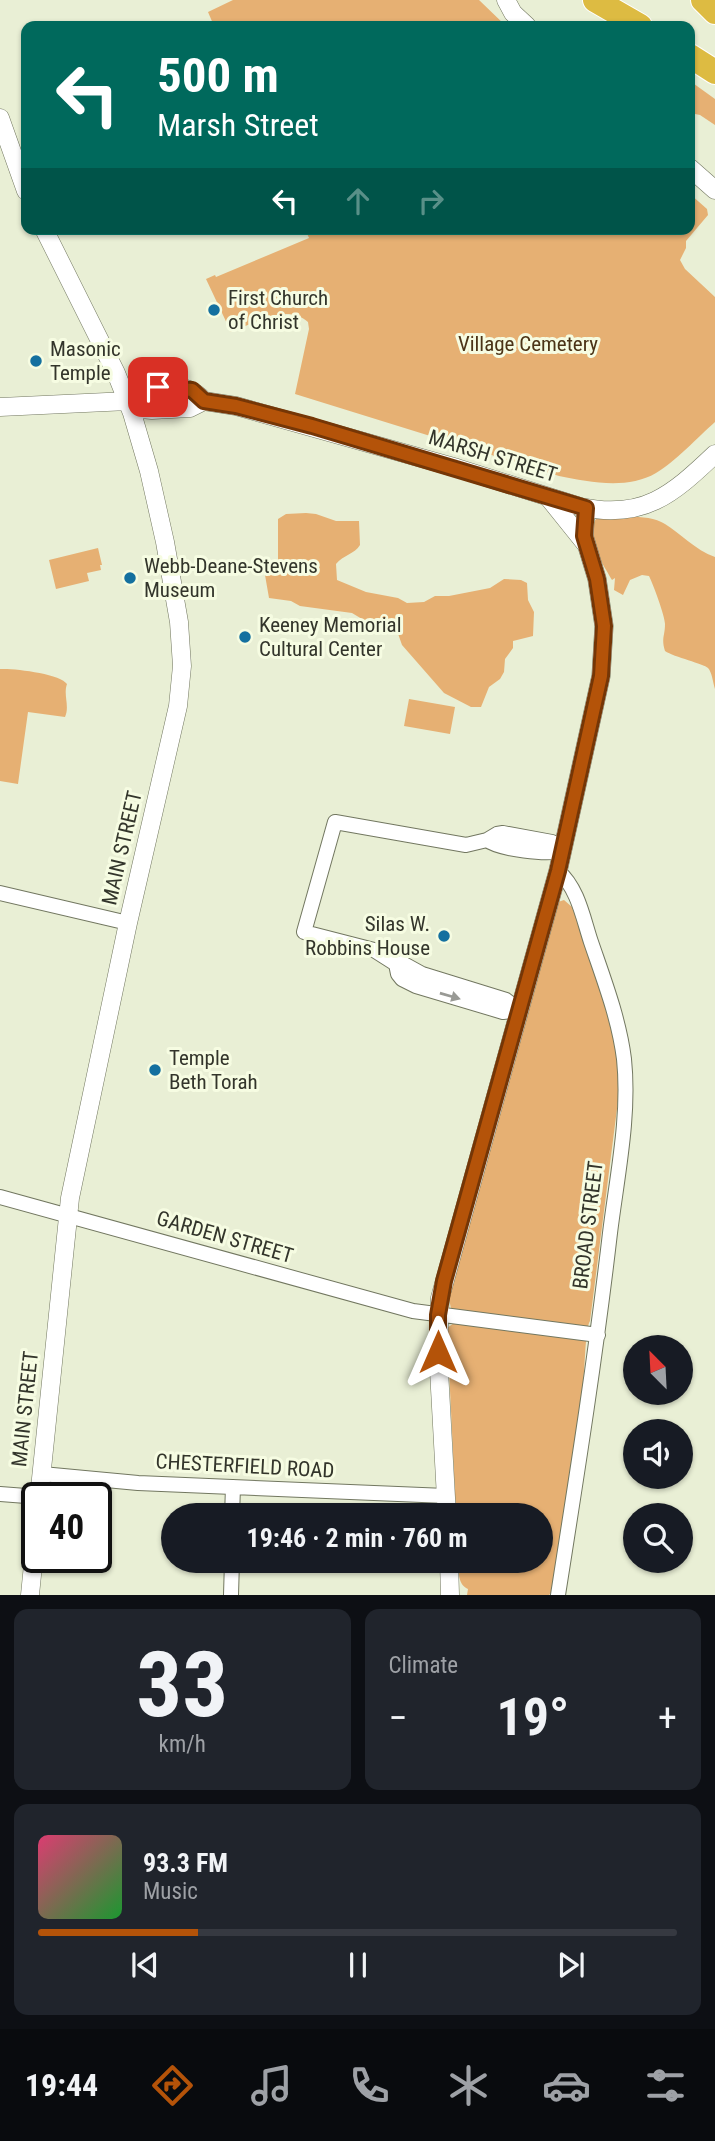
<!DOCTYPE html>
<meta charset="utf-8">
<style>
body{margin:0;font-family:"Roboto Condensed",sans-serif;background:#20242c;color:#f1f3f6;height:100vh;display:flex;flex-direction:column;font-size:26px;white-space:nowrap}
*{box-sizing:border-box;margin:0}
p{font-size:23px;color:#9ea1a6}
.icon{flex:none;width:38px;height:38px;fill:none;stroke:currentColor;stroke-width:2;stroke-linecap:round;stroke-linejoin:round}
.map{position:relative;height:1595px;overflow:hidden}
.side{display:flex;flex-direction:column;gap:14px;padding:14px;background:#0d0f14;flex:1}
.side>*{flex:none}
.top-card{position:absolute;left:21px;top:21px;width:674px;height:214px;border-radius:14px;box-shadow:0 2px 5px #0004;background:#00695c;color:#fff;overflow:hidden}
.needle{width:46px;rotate:336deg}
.fabs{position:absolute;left:623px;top:1335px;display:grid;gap:14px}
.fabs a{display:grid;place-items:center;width:70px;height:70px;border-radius:50%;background:#171b24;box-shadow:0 2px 5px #0004;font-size:35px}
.speed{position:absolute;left:21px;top:1482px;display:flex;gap:14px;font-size:35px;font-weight:700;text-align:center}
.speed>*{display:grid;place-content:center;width:91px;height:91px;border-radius:50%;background:#171b24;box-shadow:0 2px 5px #0004;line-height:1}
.speed .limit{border:4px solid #111;border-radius:10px;background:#fff;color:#111}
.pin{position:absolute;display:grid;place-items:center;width:60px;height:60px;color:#fff;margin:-30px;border-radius:14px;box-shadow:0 4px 10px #0006}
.me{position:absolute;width:77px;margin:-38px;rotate:0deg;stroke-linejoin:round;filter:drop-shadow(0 0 5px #0008)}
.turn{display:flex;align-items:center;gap:24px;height:147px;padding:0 21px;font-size:32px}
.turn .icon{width:91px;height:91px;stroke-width:2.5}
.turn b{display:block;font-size:49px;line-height:60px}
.lanes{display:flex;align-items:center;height:66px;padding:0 21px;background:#0003;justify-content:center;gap:35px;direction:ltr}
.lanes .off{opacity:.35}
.big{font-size:52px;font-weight:700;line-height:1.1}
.side .tile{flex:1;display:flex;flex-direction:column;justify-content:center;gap:10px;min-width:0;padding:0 24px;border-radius:14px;background:#20242c}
.side .dial{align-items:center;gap:0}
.dial b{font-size:91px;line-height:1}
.song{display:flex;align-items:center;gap:21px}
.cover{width:84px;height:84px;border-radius:10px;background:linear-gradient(135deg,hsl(340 70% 55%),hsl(130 70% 35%))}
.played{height:7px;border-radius:4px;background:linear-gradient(90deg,#b45309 25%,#363941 25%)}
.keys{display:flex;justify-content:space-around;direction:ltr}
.heat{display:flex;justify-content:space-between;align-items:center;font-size:38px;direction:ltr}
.side .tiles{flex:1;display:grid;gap:14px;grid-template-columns:1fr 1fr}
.tile:last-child{grid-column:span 2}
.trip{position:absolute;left:161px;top:1503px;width:392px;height:70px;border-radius:35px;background:#171b24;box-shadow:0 2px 5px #0004;font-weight:700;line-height:70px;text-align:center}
.tab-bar{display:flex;height:112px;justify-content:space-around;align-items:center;background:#090b0e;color:#9ea1a6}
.tab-bar .icon{width:49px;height:49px}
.tab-bar .on{color:#b45309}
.tab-bar b{font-size:32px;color:#f1f3f6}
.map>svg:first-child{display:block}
.green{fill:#e6b073}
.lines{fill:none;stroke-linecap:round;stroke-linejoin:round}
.minor-casing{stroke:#727760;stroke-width:16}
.tertiary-casing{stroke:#727760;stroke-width:19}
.motorway-casing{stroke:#fff;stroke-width:26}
.minor{stroke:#fff;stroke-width:14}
.tertiary{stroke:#fff;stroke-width:18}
.motorway{stroke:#ddbb42;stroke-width:24}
.oneway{fill:#999a95}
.route-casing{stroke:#753606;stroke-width:18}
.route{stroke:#b45309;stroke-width:12}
.poi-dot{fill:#14709f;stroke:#f6fce2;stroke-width:2.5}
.labels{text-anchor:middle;stroke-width:6;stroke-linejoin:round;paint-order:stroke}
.poi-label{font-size:21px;fill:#33352b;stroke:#f6fce2;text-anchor:start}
.park-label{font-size:21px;fill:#4b3316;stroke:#f6fce2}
.street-label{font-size:21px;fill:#33352b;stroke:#f6fce2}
</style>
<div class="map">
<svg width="715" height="1595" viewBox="0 0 715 1595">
<rect width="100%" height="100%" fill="#e9efd5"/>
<path class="green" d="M233 0H479L506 26H214L208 12Z
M690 81 715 99V125L700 115 690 113Z
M690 194 707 209 708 215 686 241V248L680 260 685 269 715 297V422C698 437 675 462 656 473 627 490 589 482 559 476L295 394 309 329 308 322C286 303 255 323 231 332L206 279 215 275 216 277 309 238 305 229H690Z
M306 513 316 514 336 521H359L360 545C355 554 343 555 336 564L337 580 366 592 398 598 407 603 424 602 435 596H449L490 588 504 579 521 580 527 583 528 600 534 612 533 636 513 641V648L505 659 504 672 500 679 489 687 481 707H471L444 693 402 645 395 625 367 622 352 613 300 606 291 601 269 598 265 575 266 572 277 566 278 562V519L286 514Z
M598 517C618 518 648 513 665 524 680 533 695 550 715 557V689C713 683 712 672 708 668 704 664 674 657 665 651 661 638 665 636 665 624 665 616 653 584 649 576L642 575 630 580 623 595 614 590 615 578 612 580C603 564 581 533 598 517Z
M98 548 102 565H100L101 570 87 573 89 581 56 589 49 560Z
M0 669C14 668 61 674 67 684 63 695 70 706 65 717L28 712 18 784 0 781Z
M409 699 455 707 450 734 404 726Z
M564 900 572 907 597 977 615 1044 618 1069 619 1093 590 1321C585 1328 585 1371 583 1384 575 1454 562 1523 551 1593L549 1595H467L468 1589C457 1584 459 1571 458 1561H541V1516L456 1515 447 1328 454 1323 449 1299 451 1285 558 902Z"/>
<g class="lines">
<g class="minor-casing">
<path id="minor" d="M487 840C499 849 549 856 563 850
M558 871C578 888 583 918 591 942 604 980 619 1019 624 1059 630 1116 617 1176 610 1233 596 1354 577 1474 558 1595
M0 893 128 923
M396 964 398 974 402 979 416 986 503 1012 519 1010
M519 1010 506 1000 422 974 402 963 396 964 374 950 304 932 335 822 466 845 487 840 497 834 503 833 552 842 563 850
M0 1197 413 1311 598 1335
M42 1474 138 1483 446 1496
M0 1494 39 1497
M232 1516 233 1487
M231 1595 232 1561"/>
</g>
<g class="tertiary-casing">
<path id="tertiary" d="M506 0 513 13 527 26
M0 118 26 191
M690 168 715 190
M128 401 140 409 152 410 190 408 204 401 236 406 457 468 581 507C643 520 672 495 715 454
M128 401C146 383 186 379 204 401
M0 407 128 401
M548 497 585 543
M39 1498 70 1198 128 923 178 706 182 666 179 622 165 542 149 471 132 413 116 373 44 229
M447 1516 438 1352 440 1298 558 871 601 676 604 626 597 579 584 536 586 508
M449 1561 450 1595
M30 1595 37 1525"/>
</g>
<g class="motorway-casing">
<path id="motorway" d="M595 0 640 26
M703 0 715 12
M690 56 715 72"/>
</g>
<use href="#minor" class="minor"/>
<use href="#tertiary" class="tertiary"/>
<use href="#motorway" class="motorway"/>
</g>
<defs><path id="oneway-solid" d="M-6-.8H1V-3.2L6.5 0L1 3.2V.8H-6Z" transform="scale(1.75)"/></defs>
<use class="oneway" href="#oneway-solid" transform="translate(450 996) rotate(16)"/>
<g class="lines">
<g class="route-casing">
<path id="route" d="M158 387 192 390 204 401 236 406 312 426 586 508 584 536 597 579 604 626 601 676 558 871 444 1281 438 1315V1352"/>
</g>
<use href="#route" class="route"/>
</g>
<g class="poi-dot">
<circle cx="214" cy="310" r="7"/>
<circle cx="36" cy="361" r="7"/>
<circle cx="130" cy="578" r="7"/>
<circle cx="245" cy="637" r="7"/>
<circle cx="444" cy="936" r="7"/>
<circle cx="155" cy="1070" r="7"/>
</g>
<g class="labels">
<g class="poi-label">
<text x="228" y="305">First Church<tspan x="228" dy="24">of Christ</tspan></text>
<text x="50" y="356">Masonic<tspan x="50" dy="24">Temple</tspan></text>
<text x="144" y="573">Webb-Deane-Stevens<tspan x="144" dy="24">Museum</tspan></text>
<text x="259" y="632">Keeney Memorial<tspan x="259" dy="24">Cultural Center</tspan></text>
<text x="430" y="931" text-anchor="end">Silas W.<tspan x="430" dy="24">Robbins House</tspan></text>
<text x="169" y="1065">Temple<tspan x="169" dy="24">Beth Torah</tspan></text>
</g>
<g class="park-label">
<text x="528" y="351">Village Cemetery</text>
</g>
<g class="street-label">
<text transform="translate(493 456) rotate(17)" y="7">MARSH STREET</text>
<text transform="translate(122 848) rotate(-77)" y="7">MAIN STREET</text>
<text transform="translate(588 1225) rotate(-83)" y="7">BROAD STREET</text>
<text transform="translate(225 1237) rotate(16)" y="7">GARDEN STREET</text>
<text transform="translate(25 1409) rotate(-84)" y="7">MAIN STREET</text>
<text transform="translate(245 1466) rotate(3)" y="7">CHESTERFIELD ROAD</text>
</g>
</g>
</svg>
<div class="fabs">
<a><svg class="needle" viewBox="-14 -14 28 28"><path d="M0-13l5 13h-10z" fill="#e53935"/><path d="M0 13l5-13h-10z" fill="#9ea1a6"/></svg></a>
<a><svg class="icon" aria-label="sound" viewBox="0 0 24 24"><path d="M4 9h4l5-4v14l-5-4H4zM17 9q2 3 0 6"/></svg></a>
<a><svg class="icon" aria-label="search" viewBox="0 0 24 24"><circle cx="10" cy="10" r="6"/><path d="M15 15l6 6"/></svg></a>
</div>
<div class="speed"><div class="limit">40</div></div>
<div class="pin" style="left:158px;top:387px;background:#d93025"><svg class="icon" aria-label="arrive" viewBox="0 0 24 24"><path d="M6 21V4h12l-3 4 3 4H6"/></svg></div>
<svg class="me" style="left:438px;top:1352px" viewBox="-20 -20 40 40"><path d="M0-17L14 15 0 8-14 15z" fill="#b45309" stroke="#fff" stroke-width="4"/></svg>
<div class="trip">19:46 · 2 min · 760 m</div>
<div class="top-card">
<div class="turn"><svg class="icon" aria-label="left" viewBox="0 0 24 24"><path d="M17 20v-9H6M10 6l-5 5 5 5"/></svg><div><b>500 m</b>Marsh Street</div></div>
<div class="lanes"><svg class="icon" aria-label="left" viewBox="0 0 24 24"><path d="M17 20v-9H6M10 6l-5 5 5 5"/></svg><svg class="icon off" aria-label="ahead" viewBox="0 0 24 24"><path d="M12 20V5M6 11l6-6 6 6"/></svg><svg class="icon off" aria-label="right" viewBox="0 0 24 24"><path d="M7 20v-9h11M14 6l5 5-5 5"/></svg></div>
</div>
</div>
<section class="side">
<div class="tiles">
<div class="tile dial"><b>33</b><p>km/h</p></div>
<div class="tile"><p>Climate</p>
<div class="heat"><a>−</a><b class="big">19°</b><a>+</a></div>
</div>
<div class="tile">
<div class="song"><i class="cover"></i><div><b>93.3 FM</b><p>Music</p></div></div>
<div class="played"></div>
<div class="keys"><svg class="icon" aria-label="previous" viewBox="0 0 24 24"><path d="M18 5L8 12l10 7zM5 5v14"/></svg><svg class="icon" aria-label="pause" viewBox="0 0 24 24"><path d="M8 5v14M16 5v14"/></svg><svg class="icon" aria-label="next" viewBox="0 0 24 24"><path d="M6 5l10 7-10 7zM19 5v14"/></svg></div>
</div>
</div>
</section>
<nav class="tab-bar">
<b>19:44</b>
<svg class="icon on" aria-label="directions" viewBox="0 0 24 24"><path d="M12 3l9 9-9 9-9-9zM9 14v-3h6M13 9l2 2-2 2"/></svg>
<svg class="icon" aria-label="music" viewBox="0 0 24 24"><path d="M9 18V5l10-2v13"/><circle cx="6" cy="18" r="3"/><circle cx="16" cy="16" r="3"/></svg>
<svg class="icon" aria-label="phone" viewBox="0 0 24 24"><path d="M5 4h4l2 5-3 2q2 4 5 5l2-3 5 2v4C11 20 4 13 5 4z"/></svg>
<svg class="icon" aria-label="climate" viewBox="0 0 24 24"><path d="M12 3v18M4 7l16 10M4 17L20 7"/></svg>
<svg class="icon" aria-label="car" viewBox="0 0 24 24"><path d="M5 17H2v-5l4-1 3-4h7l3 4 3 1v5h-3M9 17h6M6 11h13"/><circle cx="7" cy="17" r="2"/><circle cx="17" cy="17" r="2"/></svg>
<svg class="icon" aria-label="filters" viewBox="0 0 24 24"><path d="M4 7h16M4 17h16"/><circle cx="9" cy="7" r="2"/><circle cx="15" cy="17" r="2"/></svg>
</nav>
